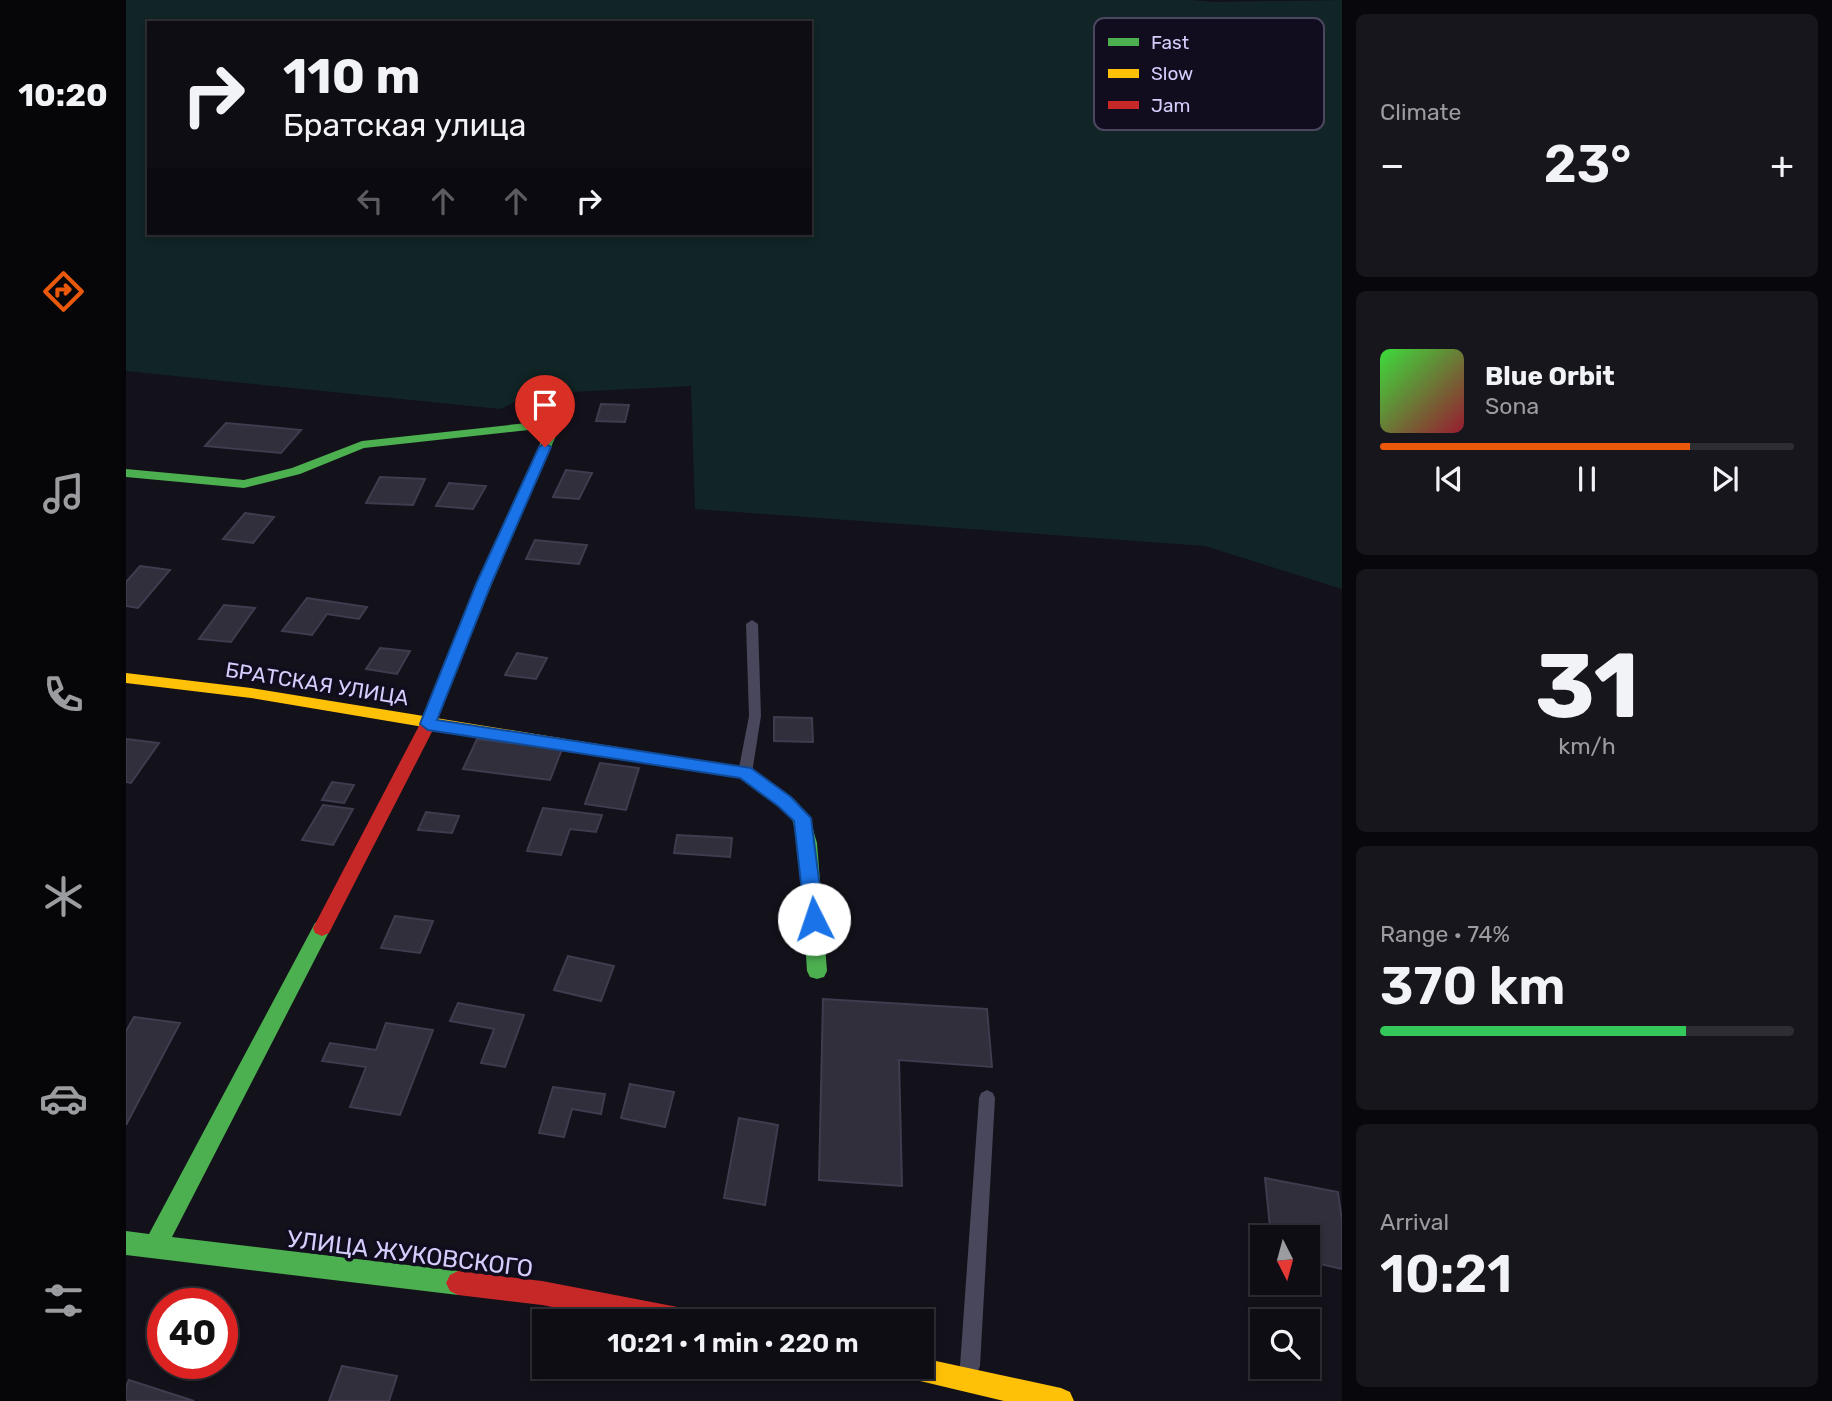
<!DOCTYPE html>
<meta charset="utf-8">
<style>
body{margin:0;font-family:Rubik,sans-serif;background:#17161d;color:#f1f3f6;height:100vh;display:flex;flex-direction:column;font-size:26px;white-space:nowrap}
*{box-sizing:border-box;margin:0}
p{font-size:23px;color:#9b9ca0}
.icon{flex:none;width:38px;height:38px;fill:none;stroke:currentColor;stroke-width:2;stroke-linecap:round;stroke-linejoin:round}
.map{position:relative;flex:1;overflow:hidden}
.sheet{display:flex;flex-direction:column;gap:14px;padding:14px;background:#08070b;width:490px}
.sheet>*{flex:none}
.guide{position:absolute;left:21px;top:21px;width:665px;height:214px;border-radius:0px;box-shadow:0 4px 10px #0003,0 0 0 2px #2e2d34;background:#0e0d14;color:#f1f3f6;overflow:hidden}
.needle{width:46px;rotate:174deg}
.controls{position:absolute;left:1124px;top:1225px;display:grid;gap:14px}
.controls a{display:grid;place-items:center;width:70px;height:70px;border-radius:0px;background:#0e0d14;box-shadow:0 4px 10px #0003,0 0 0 2px #2e2d34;font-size:35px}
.speed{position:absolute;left:21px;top:1288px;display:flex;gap:14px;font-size:35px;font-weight:700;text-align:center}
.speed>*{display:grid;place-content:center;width:91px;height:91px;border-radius:50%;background:#0e0d14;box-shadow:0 4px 10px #0003,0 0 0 2px #2e2d34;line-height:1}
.speed .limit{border:10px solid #d22;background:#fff;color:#111}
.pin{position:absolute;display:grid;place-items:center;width:60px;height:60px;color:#fff;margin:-72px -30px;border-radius:50% 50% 50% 0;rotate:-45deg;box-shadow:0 0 7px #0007}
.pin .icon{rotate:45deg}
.me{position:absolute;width:77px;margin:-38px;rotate:356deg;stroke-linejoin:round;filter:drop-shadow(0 0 5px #0008)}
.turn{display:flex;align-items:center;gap:24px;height:147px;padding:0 21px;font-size:32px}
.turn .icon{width:91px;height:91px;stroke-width:2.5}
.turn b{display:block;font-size:49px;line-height:60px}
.lanes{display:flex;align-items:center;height:66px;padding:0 21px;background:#0003;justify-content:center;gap:35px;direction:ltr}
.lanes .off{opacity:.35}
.big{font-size:52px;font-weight:600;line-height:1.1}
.sheet .card{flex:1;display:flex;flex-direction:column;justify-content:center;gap:10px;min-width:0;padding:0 24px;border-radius:10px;background:#17161d}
.sheet .dial{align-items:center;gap:0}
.dial b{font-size:91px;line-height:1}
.song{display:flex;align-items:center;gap:21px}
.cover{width:84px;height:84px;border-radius:10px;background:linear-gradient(135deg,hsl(120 70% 55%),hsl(350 70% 35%))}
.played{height:7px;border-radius:4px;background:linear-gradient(90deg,#ea580c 75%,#2e2d34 75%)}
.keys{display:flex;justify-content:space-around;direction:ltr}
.heat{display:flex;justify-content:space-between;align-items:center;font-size:38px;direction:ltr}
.charge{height:10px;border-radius:5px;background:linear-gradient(90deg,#34c759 74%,#2e2d34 0)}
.trip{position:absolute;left:406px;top:1309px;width:402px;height:70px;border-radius:0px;background:#0e0d14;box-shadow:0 4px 10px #0003,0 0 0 2px #2e2d34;font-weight:600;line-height:70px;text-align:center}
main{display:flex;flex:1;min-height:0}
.tabs{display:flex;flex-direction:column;width:126px;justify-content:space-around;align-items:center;background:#060508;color:#9b9ca0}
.tabs .icon{width:49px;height:49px}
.tabs .on{color:#ea580c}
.tabs b{font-size:32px;color:#f1f3f6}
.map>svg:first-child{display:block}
.green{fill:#112526;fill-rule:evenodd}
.building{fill:#312f3c;stroke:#403b4e;stroke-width:2}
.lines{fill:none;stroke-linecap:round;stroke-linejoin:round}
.lane{fill:#49475b;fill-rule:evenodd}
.fast{fill:#4caf50;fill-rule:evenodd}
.slow{fill:#ffc107;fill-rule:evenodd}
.jam{fill:#c62828;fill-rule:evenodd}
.route{fill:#1a73e8;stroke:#114b97;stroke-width:2}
.labels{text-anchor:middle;stroke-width:7;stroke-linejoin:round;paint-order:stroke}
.street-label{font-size:21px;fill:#d5cdfc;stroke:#110d1e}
.near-street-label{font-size:24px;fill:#d5cdfc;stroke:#110d1e}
.key{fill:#110d1e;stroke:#4c4761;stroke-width:2}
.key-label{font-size:19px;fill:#d5cdfc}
</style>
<main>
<nav class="tabs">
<b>10:20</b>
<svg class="icon on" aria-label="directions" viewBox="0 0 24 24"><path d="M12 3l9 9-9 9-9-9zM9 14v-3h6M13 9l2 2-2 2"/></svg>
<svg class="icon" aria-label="music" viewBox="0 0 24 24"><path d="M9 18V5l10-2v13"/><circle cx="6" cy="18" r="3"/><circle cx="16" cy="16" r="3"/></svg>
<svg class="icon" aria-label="phone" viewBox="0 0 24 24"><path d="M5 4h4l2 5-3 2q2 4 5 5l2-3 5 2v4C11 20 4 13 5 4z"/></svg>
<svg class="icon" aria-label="climate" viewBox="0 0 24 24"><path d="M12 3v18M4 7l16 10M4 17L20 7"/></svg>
<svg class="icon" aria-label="car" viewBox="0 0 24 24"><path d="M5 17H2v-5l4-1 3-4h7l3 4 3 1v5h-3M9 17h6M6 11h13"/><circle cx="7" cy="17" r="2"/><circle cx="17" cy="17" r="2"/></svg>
<svg class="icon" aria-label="filters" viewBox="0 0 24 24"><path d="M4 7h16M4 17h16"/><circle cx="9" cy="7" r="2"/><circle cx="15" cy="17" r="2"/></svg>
</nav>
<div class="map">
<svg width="1216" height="1401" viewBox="0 0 1216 1401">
<rect width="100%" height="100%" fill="#13111a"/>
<path class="green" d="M0 0H1066L1088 2 1216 0V589L1079 546 569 509 565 386 405 394 374 409 0 371ZM23 23H684V233H23Z"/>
<path class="building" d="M475 404 503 405 499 422 470 421Z
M100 423 175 430 155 453 79 446Z
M440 470 466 473 453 499 427 497Z
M254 477 299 479 287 505 240 503Z
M323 483 360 486 347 509 310 506Z
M119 513 148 517 127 543 97 539Z
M409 540 461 545 453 564 400 559Z
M14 566 44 570 12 608 0 606V582Z
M181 598 241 607 233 619 201 614 186 635 156 631Z
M98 605 129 608 105 642 73 639Z
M254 648 284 651 271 674 240 669Z
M391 653 421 658 410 679 379 675Z
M648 717 686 718 687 742 648 741Z
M0 739 33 743 5 783 0 782Z
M351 739 436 749 424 780 337 769Z
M474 763 513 768 500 810 459 804Z
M206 782 228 785 218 803 196 800Z
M197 805 227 809 207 845 176 840Z
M417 808 476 815 470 832 444 829 435 855 401 851Z
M300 812 333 816 326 833 292 830Z
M551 835 606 838 604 857 548 853Z
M269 916 307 921 294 953 255 948Z
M442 956 488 966 475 1001 428 990Z
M697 999 861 1009 866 1067 773 1060 776 1186 693 1180Z
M332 1003 398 1015 379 1067 355 1063 368 1029 324 1021Z
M8 1017 54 1023 0 1125V1031Z
M260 1023 307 1030 274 1115 224 1107 240 1067 196 1061 204 1043 250 1050Z
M504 1084 548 1092 539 1127 495 1118Z
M427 1087 479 1094 475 1114 446 1109 438 1137 413 1133Z
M613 1118 652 1125 639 1205 598 1198Z
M1139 1178 1212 1192 1216 1221V1269L1181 1261V1237H1145Z
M216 1366 271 1376 263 1401H203Z
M3 1380 68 1401H0V1386Z"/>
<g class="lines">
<path class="lane" d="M626 620 632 624 635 716 626 773 624 776H614L612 773 623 716 620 624Z
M861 1090 867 1093 869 1098 854 1366 851 1373 844 1376 837 1373 834 1366 853 1098 855 1093Z"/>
<path class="fast" d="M429 420 435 424 349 623 342 628 335 623 421 428 238 448 174 474 118 488 0 477V469L118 480 166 468 236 441Z
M440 739 619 767 668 799 683 816 691 843 701 971 698 977 691 979 684 977 681 971 673 843 666 819 656 809 615 778 434 749 432 745 434 741Z
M196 920 203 923 205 928 46 1237 332 1271 340 1275 344 1283 340 1291 332 1295 0 1255V1231L23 1234 189 923Z"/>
<path class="slow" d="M0 673 125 688 440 739 448 745 440 751 125 698 0 683Z
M796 1358 935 1388 944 1392 948 1401H878L773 1376 770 1367H796Z"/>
<path class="jam" d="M342 618 349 623 310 724 203 933 196 936 189 933 187 928 294 724 335 623Z
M332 1271 416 1281 562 1309 571 1312 574 1321H500L416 1305 332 1295 324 1291 320 1283 324 1275Z"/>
</g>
<path class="route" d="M419 443 425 447 366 582 311 720 625 768 665 797 685 818 698 919 695 924 688 926 682 924 679 919 668 821 652 806 614 778 302 730 294 724 351 582 413 447Z"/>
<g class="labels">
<g class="street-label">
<text transform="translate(191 684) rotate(9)" y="7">БРАТСКАЯ УЛИЦА</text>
</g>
<g class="near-street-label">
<text transform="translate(284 1254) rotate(7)" y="8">УЛИЦА ЖУКОВСКОГО</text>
</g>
</g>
<rect x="968" y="18" width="230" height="112" rx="10" class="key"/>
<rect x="982" y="38" width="31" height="8" fill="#4caf50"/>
<rect x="982" y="69" width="31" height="9" fill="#ffc107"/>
<rect x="982" y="101" width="31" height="8" fill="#c62828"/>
<g class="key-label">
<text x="1025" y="49">Fast</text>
<text x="1025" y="80">Slow</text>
<text x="1025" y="112">Jam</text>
</g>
</svg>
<div class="controls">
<a><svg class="needle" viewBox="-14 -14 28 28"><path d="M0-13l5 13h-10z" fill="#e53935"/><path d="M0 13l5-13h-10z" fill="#9b9ca0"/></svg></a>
<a><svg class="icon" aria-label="search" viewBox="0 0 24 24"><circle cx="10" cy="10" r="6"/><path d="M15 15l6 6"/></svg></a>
</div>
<div class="speed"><div class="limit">40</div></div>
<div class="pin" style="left:419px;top:447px;background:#d93025"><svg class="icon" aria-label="arrive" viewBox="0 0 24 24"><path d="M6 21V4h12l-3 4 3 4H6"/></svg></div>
<svg class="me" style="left:688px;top:919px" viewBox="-20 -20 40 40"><circle r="19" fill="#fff"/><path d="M0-13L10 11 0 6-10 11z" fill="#1a73e8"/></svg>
<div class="trip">10:21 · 1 min · 220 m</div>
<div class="guide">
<div class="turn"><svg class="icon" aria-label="right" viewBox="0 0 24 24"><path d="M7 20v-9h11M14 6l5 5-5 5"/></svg><div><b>110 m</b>Братская улица</div></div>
<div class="lanes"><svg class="icon off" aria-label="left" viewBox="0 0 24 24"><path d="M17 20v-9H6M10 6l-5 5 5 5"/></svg><svg class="icon off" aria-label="ahead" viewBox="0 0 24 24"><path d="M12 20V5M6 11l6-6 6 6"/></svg><svg class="icon off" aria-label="ahead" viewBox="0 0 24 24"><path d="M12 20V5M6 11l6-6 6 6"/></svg><svg class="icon" aria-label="right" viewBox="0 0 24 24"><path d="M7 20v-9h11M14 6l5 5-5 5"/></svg></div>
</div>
</div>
<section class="sheet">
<div class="card"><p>Climate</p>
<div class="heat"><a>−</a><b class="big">23°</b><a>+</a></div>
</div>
<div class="card">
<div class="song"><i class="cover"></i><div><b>Blue Orbit</b><p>Sona</p></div></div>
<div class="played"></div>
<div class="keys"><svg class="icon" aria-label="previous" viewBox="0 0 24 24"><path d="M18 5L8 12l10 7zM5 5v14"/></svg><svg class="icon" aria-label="pause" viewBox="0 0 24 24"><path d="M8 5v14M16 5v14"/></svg><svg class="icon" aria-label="next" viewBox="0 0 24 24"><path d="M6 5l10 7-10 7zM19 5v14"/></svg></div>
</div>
<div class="card dial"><b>31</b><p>km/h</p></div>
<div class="card"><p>Range · 74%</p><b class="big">370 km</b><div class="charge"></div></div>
<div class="card"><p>Arrival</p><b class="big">10:21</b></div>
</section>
</main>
